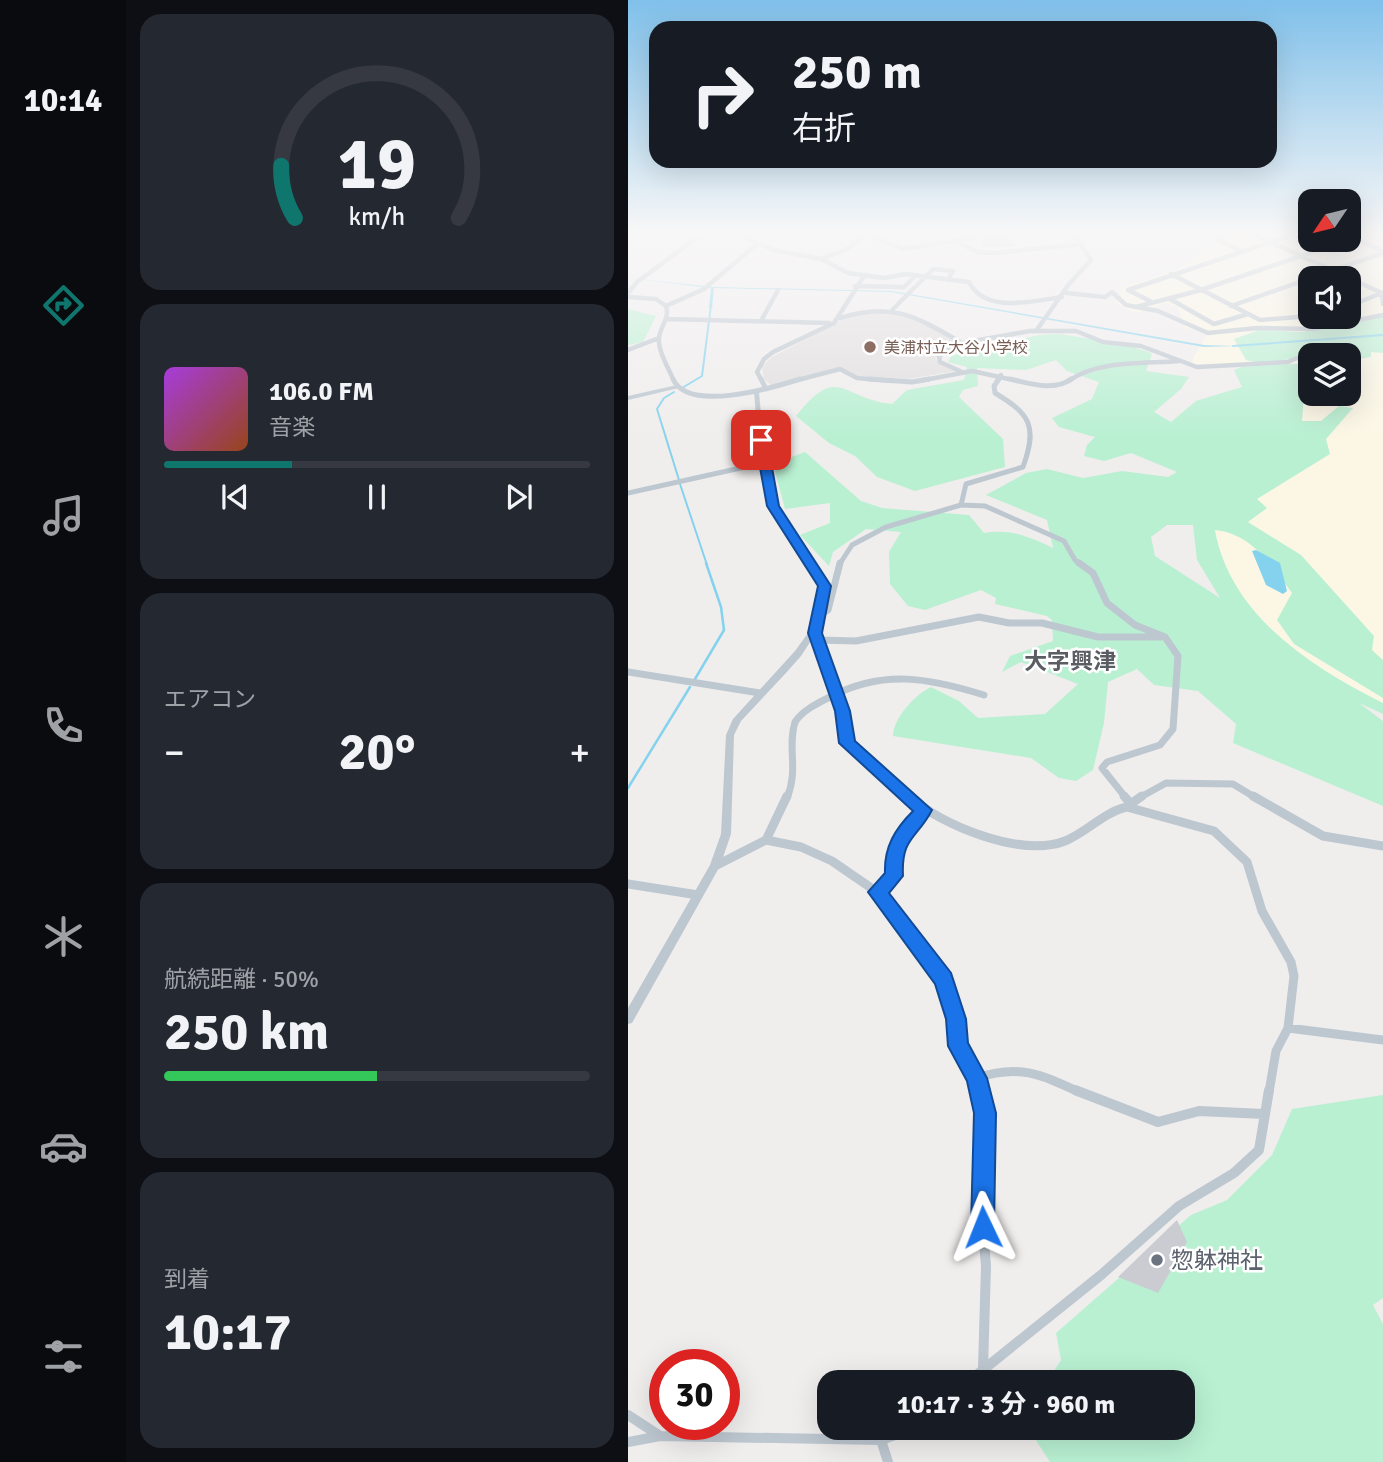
<!DOCTYPE html>
<html lang="ja">
<meta charset="utf-8">
<style>
body{margin:0;font-family:Signika,"Noto Sans JP",sans-serif;background:#242831;color:#f1f3f6;height:100vh;display:flex;flex-direction:column;font-size:26px;white-space:nowrap}
*{box-sizing:border-box;margin:0}
p{font-size:23px;color:#9ea1a6}
.icon{flex:none;width:38px;height:38px;fill:none;stroke:currentColor;stroke-width:2;stroke-linecap:round;stroke-linejoin:round}
.map{position:relative;flex:1;overflow:hidden}
.panel{display:flex;flex-direction:column;gap:14px;padding:14px;background:#0d0f14;width:502px}
.panel>*{flex:none}
.banner{position:absolute;left:21px;top:21px;width:628px;height:147px;border-radius:21px;box-shadow:0 7px 28px #0002;background:#171b24;color:#f1f3f6;overflow:hidden}
.needle{width:46px;rotate:235deg}
.fabs{position:absolute;left:670px;top:189px;display:grid;gap:14px}
.fabs a{display:grid;place-items:center;width:63px;height:63px;border-radius:14px;background:#171b24;box-shadow:0 7px 28px #0002;font-size:35px}
.speed{position:absolute;left:21px;top:1349px;display:flex;gap:14px;font-size:35px;font-weight:700;text-align:center}
.speed>*{display:grid;place-content:center;width:91px;height:91px;border-radius:50%;background:#171b24;box-shadow:0 7px 28px #0002;line-height:1}
.speed .limit{border:10px solid #d22;background:#fff;color:#111}
.pin{position:absolute;display:grid;place-items:center;width:60px;height:60px;color:#fff;margin:-30px;border-radius:14px;box-shadow:0 4px 10px #0006}
.me{position:absolute;width:77px;margin:-38px;rotate:358deg;stroke-linejoin:round;filter:drop-shadow(0 0 5px #0008)}
.turn{display:flex;align-items:center;gap:24px;height:147px;padding:0 28px;font-size:32px}
.turn .icon{width:91px;height:91px;stroke-width:2.5}
.turn b{display:block;font-size:49px;line-height:60px}
.big{font-size:52px;font-weight:700;line-height:1.1}
.panel .tile{flex:1;display:flex;flex-direction:column;justify-content:center;gap:10px;min-width:0;padding:0 24px;border-radius:21px;background:#242831}
.panel .dial{align-items:center;gap:0}
.dial svg{height:182px;overflow:visible;fill:none;stroke:#363941;stroke-width:7;stroke-linecap:round;text-anchor:middle}
.dial text{fill:#f1f3f6;stroke:none}
.song{display:flex;align-items:center;gap:21px}
.cover{width:84px;height:84px;border-radius:10px;background:linear-gradient(135deg,hsl(280 70% 55%),hsl(20 70% 35%))}
.played{height:7px;border-radius:4px;background:linear-gradient(90deg,#0f766e 30%,#363941 30%)}
.keys{display:flex;justify-content:space-around;direction:ltr}
.heat{display:flex;justify-content:space-between;align-items:center;font-size:38px;direction:ltr}
.charge{height:10px;border-radius:5px;background:linear-gradient(90deg,#34c759 50%,#363941 0)}
.trip{position:absolute;left:189px;top:1370px;width:378px;height:70px;border-radius:21px;background:#171b24;box-shadow:0 7px 28px #0002;font-weight:700;line-height:70px;text-align:center}
main{display:flex;flex:1;min-height:0}
.menu{display:flex;flex-direction:column;width:126px;justify-content:space-around;align-items:center;background:#090b0e;color:#9ea1a6}
.menu .icon{width:49px;height:49px}
.menu .current{color:#0f766e}
.menu b{font-size:32px;color:#f1f3f6}
.map>svg:first-child{display:block}
.commercial{fill:#fcf7e5;fill-rule:evenodd}
.education{fill:#e1dedf}
.green{fill:#b9f0d2;fill-rule:evenodd}
.water{fill:#85d2ee}
.lines{fill:none;stroke-linecap:round;stroke-linejoin:round}
.stream-far1{stroke:#85d2ee;stroke-width:2}
.stream{stroke:#85d2ee;stroke-width:2.5}
.building{fill:#caccd2}
.minor-far4{stroke:#bdc7d0;stroke-width:4.5}
.minor-far3{stroke:#bdc7d0;stroke-width:5}
.minor-far2{stroke:#bdc7d0;stroke-width:7}
.minor-far1{stroke:#bdc7d0;stroke-width:9}
.minor{stroke:#bdc7d0;stroke-width:10}
.tertiary{fill:#bdc7d0;fill-rule:evenodd}
.route{fill:#1a73e8;stroke:#114b97;stroke-width:2}
.education-dot{fill:#8d6e63;stroke:#fff;stroke-width:2.5}
.worship-dot{fill:#6b7280;stroke:#fff;stroke-width:2.5}
.labels{text-anchor:middle;stroke-width:5;stroke-linejoin:round;paint-order:stroke}
.far-education-label{font-size:16px;fill:#785e54;stroke:#fff;text-anchor:start}
.quarter-label{font-size:23px;font-weight:bold;fill:#5a5d62;stroke:#fff}
.near-worship-label{font-size:23px;fill:#5b616d;stroke:#fff;text-anchor:start}
</style>
<main>
<nav class="menu">
<b>10:14</b>
<svg class="icon current" aria-label="directions" viewBox="0 0 24 24"><path d="M12 3l9 9-9 9-9-9zM9 14v-3h6M13 9l2 2-2 2"/></svg>
<svg class="icon" aria-label="music" viewBox="0 0 24 24"><path d="M9 18V5l10-2v13"/><circle cx="6" cy="18" r="3"/><circle cx="16" cy="16" r="3"/></svg>
<svg class="icon" aria-label="phone" viewBox="0 0 24 24"><path d="M5 4h4l2 5-3 2q2 4 5 5l2-3 5 2v4C11 20 4 13 5 4z"/></svg>
<svg class="icon" aria-label="climate" viewBox="0 0 24 24"><path d="M12 3v18M4 7l16 10M4 17L20 7"/></svg>
<svg class="icon" aria-label="car" viewBox="0 0 24 24"><path d="M5 17H2v-5l4-1 3-4h7l3 4 3 1v5h-3M9 17h6M6 11h13"/><circle cx="7" cy="17" r="2"/><circle cx="17" cy="17" r="2"/></svg>
<svg class="icon" aria-label="filters" viewBox="0 0 24 24"><path d="M4 7h16M4 17h16"/><circle cx="9" cy="7" r="2"/><circle cx="15" cy="17" r="2"/></svg>
</nav>
<section class="panel">
<div class="tile dial"><svg viewBox="0 0 100 80">
<path d="M14 69A42 42 0 1 1 86 69"/>
<path d="M14 69A42 42 0 0 1 8 46" stroke="#0f766e"/>
<text x="50" y="56" font-size="32" font-weight="700">19</text>
<text x="50" y="72" font-size="11">km/h</text>
</svg></div>
<div class="tile">
<div class="song"><i class="cover"></i><div><b>106.0 FM</b><p>音楽</p></div></div>
<div class="played"></div>
<div class="keys"><svg class="icon" aria-label="previous" viewBox="0 0 24 24"><path d="M18 5L8 12l10 7zM5 5v14"/></svg><svg class="icon" aria-label="pause" viewBox="0 0 24 24"><path d="M8 5v14M16 5v14"/></svg><svg class="icon" aria-label="next" viewBox="0 0 24 24"><path d="M6 5l10 7-10 7zM19 5v14"/></svg></div>
</div>
<div class="tile"><p>エアコン</p>
<div class="heat"><a>−</a><b class="big">20°</b><a>+</a></div>
</div>
<div class="tile"><p>航続距離 · 50%</p><b class="big">250 km</b><div class="charge"></div></div>
<div class="tile"><p>到着</p><b class="big">10:17</b></div>
</section>
<div class="map">
<svg width="755" height="1462" viewBox="0 0 755 1462">
<rect width="100%" height="100%" fill="#f0eded"/>
<path class="commercial" d="M599 234H682V240H721V234H755V713L627 625 575 529 653 362 579 367 562 364 580 332 557 328 550 307 536 303 521 311 505 312 489 304 494 287 550 269ZM682 278H721V317H682ZM682 355H721V394H682Z"/>
<path class="education" d="M248 311 287 318 329 343 307 359 328 371 280 379 230 376 219 370 206 368 155 384 143 385 136 379 134 366 144 357 220 317Z"/>
<path class="green" d="M0 309 28 316 15 342 0 345Z
M755 316V353L743 352V357L721 361V355H682V358C661 356 640 367 618 360L606 339 631 330 674 332Z
M432 334 499 345 521 352 524 354 518 371 561 377 553 389 526 412 543 422 568 401 614 387 606 370 614 367 682 363V392L676 394 674 421H693L711 406 725 408 698 439 702 454 629 499 639 508 620 522 673 555 746 636 744 650 755 660V698L666 644 649 620 664 593C642 564 624 534 587 530 602 615 683 667 755 703V714L731 703 755 721V806L605 743 608 724 570 691 526 685 509 669 480 682 476 723 465 770 448 781 431 778 403 758 265 736C265 718 288 694 303 687L331 701 350 718 417 714 450 684 393 662 374 672 382 656 425 641 424 620 419 616 367 604 368 598 353 590 297 610 280 606 262 584 261 552 273 532 238 529 205 552 201 566 172 535 202 523V503L157 509 147 471 153 461 177 452 233 501 254 508 341 515 356 533C383 529 400 536 425 548L419 520 358 495 398 473 419 469 455 478 494 471 540 477 549 472 503 453 476 461 456 456 459 445 467 437 431 427 424 418 464 399 471 382 439 371 428 360 398 370 349 368 350 386 335 390 331 397 375 439 377 467 287 491 249 477 227 456 201 443 168 416C211 362 213 399 264 404L279 390 336 380 339 367 320 362 323 356 411 335ZM539 525H565L569 560 592 598 527 556 523 537Z
M755 1095V1298L745 1305 755 1324V1462H422L400 1428H555V1382H419L433 1360 428 1333 563 1215 599 1200 644 1155 664 1109Z"/>
<path class="water" d="M0 278 85 287 264 291 576 345 608 346 576 347 263 292 86 288 84 308H81L83 288Z
M628 550 652 563 659 591 655 594 638 585 624 551Z"/>
<g class="lines">
<path class="stream-far1" d="M605 346 755 335
M54 388 74 376 83 305
M46 392 36 398 29 409 51 480
M52 484 79 565"/>
<path class="stream" d="M67 679 96 630 93 607 78 563
M0 788 62 687"/>
</g>
<path class="building" d="M357 234H379L389 246 354 247Z
M549 1220 559 1242 530 1293 490 1277Z"/>
<g class="lines">
<path class="minor-far4" d="M107 234 146 250 193 259 220 273 256 278 278 274 341 282C357 314 405 301 434 297
M237 234 274 249 345 238 352 234
M599 234 590 240 613 251
M625 234 754 293
M721 236 755 251
M83 238 88 234
M325 240 349 252 367 253 454 244
M193 259 219 249 238 234
M543 274 632 320 682 316
M227 286 276 287 287 276
M0 293 9 282 74 234
M438 293 477 297 484 292 498 305 530 311 580 333 629 328 685 329 755 315
M754 293 755 304
M0 297 28 299 38 306
M542 299 586 324 620 314
M522 301 500 290 667 234
M38 306C42 318 32 327 31 338 30 352 41 369 46 381
M38 306 76 289 129 244
M603 306 755 253
M721 306 754 293
M508 307 573 290 720 240
M265 309 305 269 325 271 320 280
M212 318C264 301 289 317 334 343
M39 319 201 323
M133 321 150 290
M408 331 441 284 463 260 446 234
M0 350 31 338
M334 372 312 362 311 356 334 343 402 331H448L475 342 513 346 569 367 660 362 669 358
M134 381 129 372 136 359 145 352 206 323 236 276
M166 381 212 369 229 378 265 381
M291 381 344 371 390 381
M369 381 373 375
M441 381C468 360 518 364 551 361"/>
<path class="minor-far3" d="M45 379C60 413 144 388 172 379
M133 379 138 389
M241 379 284 382 301 379
M382 379C401 383 426 392 443 379
M0 493 135 463
M333 505 338 484 395 467C410 426 402 414 367 393L366 386 371 379
M211 565 224 545 258 527 333 505 357 506 436 541 447 560 454 565"/>
<path class="minor-far2" d="M451 563 465 573 479 603 507 625 537 637 550 656 545 729 532 745 479 762 474 768 498 798
M193 614 200 610 212 563
M187 633 214 711 219 743 282 798
M190 640 228 641 351 617 381 623H414L470 637H533
M0 672 132 693
M159 798C171 769 159 748 167 722 175 710 190 703 202 697 255 669 301 678 356 695
M511 798 538 783 605 784 628 798"/>
<path class="minor-far1" d="M280 796C313 825 393 858 437 841 459 832 476 812 499 807L586 831 619 862 634 911 663 962 666 976 660 1028
M496 796 503 804
M625 796 695 836 755 846
M501 805 514 796
M138 840 159 796
M87 866 138 840 173 847 204 861 249 892 316 980 328 1019 330 1046 349 1078 352 1092
M0 884 70 895
M249 892 266 876 273 839 296 810
M349 1078C391 1064 412 1074 451 1092
M641 1092 648 1051 660 1028 755 1040"/>
<path class="minor" d="M352 1090 357 1113 353 1207 358 1266 355 1369
M447 1090 530 1122 571 1111 636 1114
M340 1382 473 1275 551 1206 606 1173 631 1150 641 1090
M0 1415 32 1436 253 1440 287 1428
M253 1440 260 1462
M0 1442 32 1436"/>
<path class="tertiary" d="M6 234H13L0 238V236Z
M49 385 52 387 51 388 0 400V396Z
M126 392 131 393 138 463 148 506 197 576 200 595 197 615 186 636 173 656 157 674 113 721 106 735 103 834 92 866 4 1023 0 1024V1008L82 865 93 834 98 735 105 719 167 651 180 633 189 615 193 595 189 576 142 506 132 463Z"/>
</g>
<linearGradient id="sky" x2="0" y2="1"><stop stop-color="#80c0ea"/><stop offset="0.53" stop-color="#f8f7f7"/><stop offset="1" stop-color="#f8f7f7" stop-opacity="0"/></linearGradient>
<rect width="755" height="439" fill="url(#sky)"/>
<path class="route" d="M133 436 139 440 151 506 203 586 194 633 222 711 227 741 304 810C289 839 273 837 275 876L261 893 323 973 338 1019 340 1043 359 1078 368 1113 366 1227 363 1235 355 1239 346 1235 343 1227 346 1113 339 1081 320 1046 318 1019 307 984 240 892 257 873C256 847 267 829 285 811L211 743 207 711 180 633 190 586 139 506 127 440Z"/>
<circle class="education-dot" cx="242" cy="347" r="7"/>
<circle class="worship-dot" cx="529" cy="1260" r="7"/>
<g class="labels">
<g class="far-education-label">
<text x="256" y="353">美浦村立大谷小学校</text>
</g>
<g class="quarter-label">
<text x="442" y="669">大字興津</text>
</g>
<g class="near-worship-label">
<text x="543" y="1268">惣躰神社</text>
</g>
</g>
</svg>
<div class="fabs">
<a><svg class="needle" viewBox="-14 -14 28 28"><path d="M0-13l5 13h-10z" fill="#e53935"/><path d="M0 13l5-13h-10z" fill="#9ea1a6"/></svg></a>
<a><svg class="icon" aria-label="sound" viewBox="0 0 24 24"><path d="M4 9h4l5-4v14l-5-4H4zM17 9q2 3 0 6"/></svg></a>
<a><svg class="icon" aria-label="layers" viewBox="0 0 24 24"><path d="M12 4l9 5-9 5-9-5zM3 14l9 5 9-5"/></svg></a>
</div>
<div class="speed"><div class="limit">30</div></div>
<div class="pin" style="left:133px;top:440px;background:#d93025"><svg class="icon" aria-label="arrive" viewBox="0 0 24 24"><path d="M6 21V4h12l-3 4 3 4H6"/></svg></div>
<svg class="me" style="left:355px;top:1227px" viewBox="-20 -20 40 40"><path d="M0-17L14 15 0 8-14 15z" fill="#1a73e8" stroke="#fff" stroke-width="4"/></svg>
<div class="trip">10:17 · 3 分 · 960 m</div>
<div class="banner">
<div class="turn"><svg class="icon" aria-label="right" viewBox="0 0 24 24"><path d="M7 20v-9h11M14 6l5 5-5 5"/></svg><div><b>250 m</b>右折</div></div>
</div>
</div>
</main>
